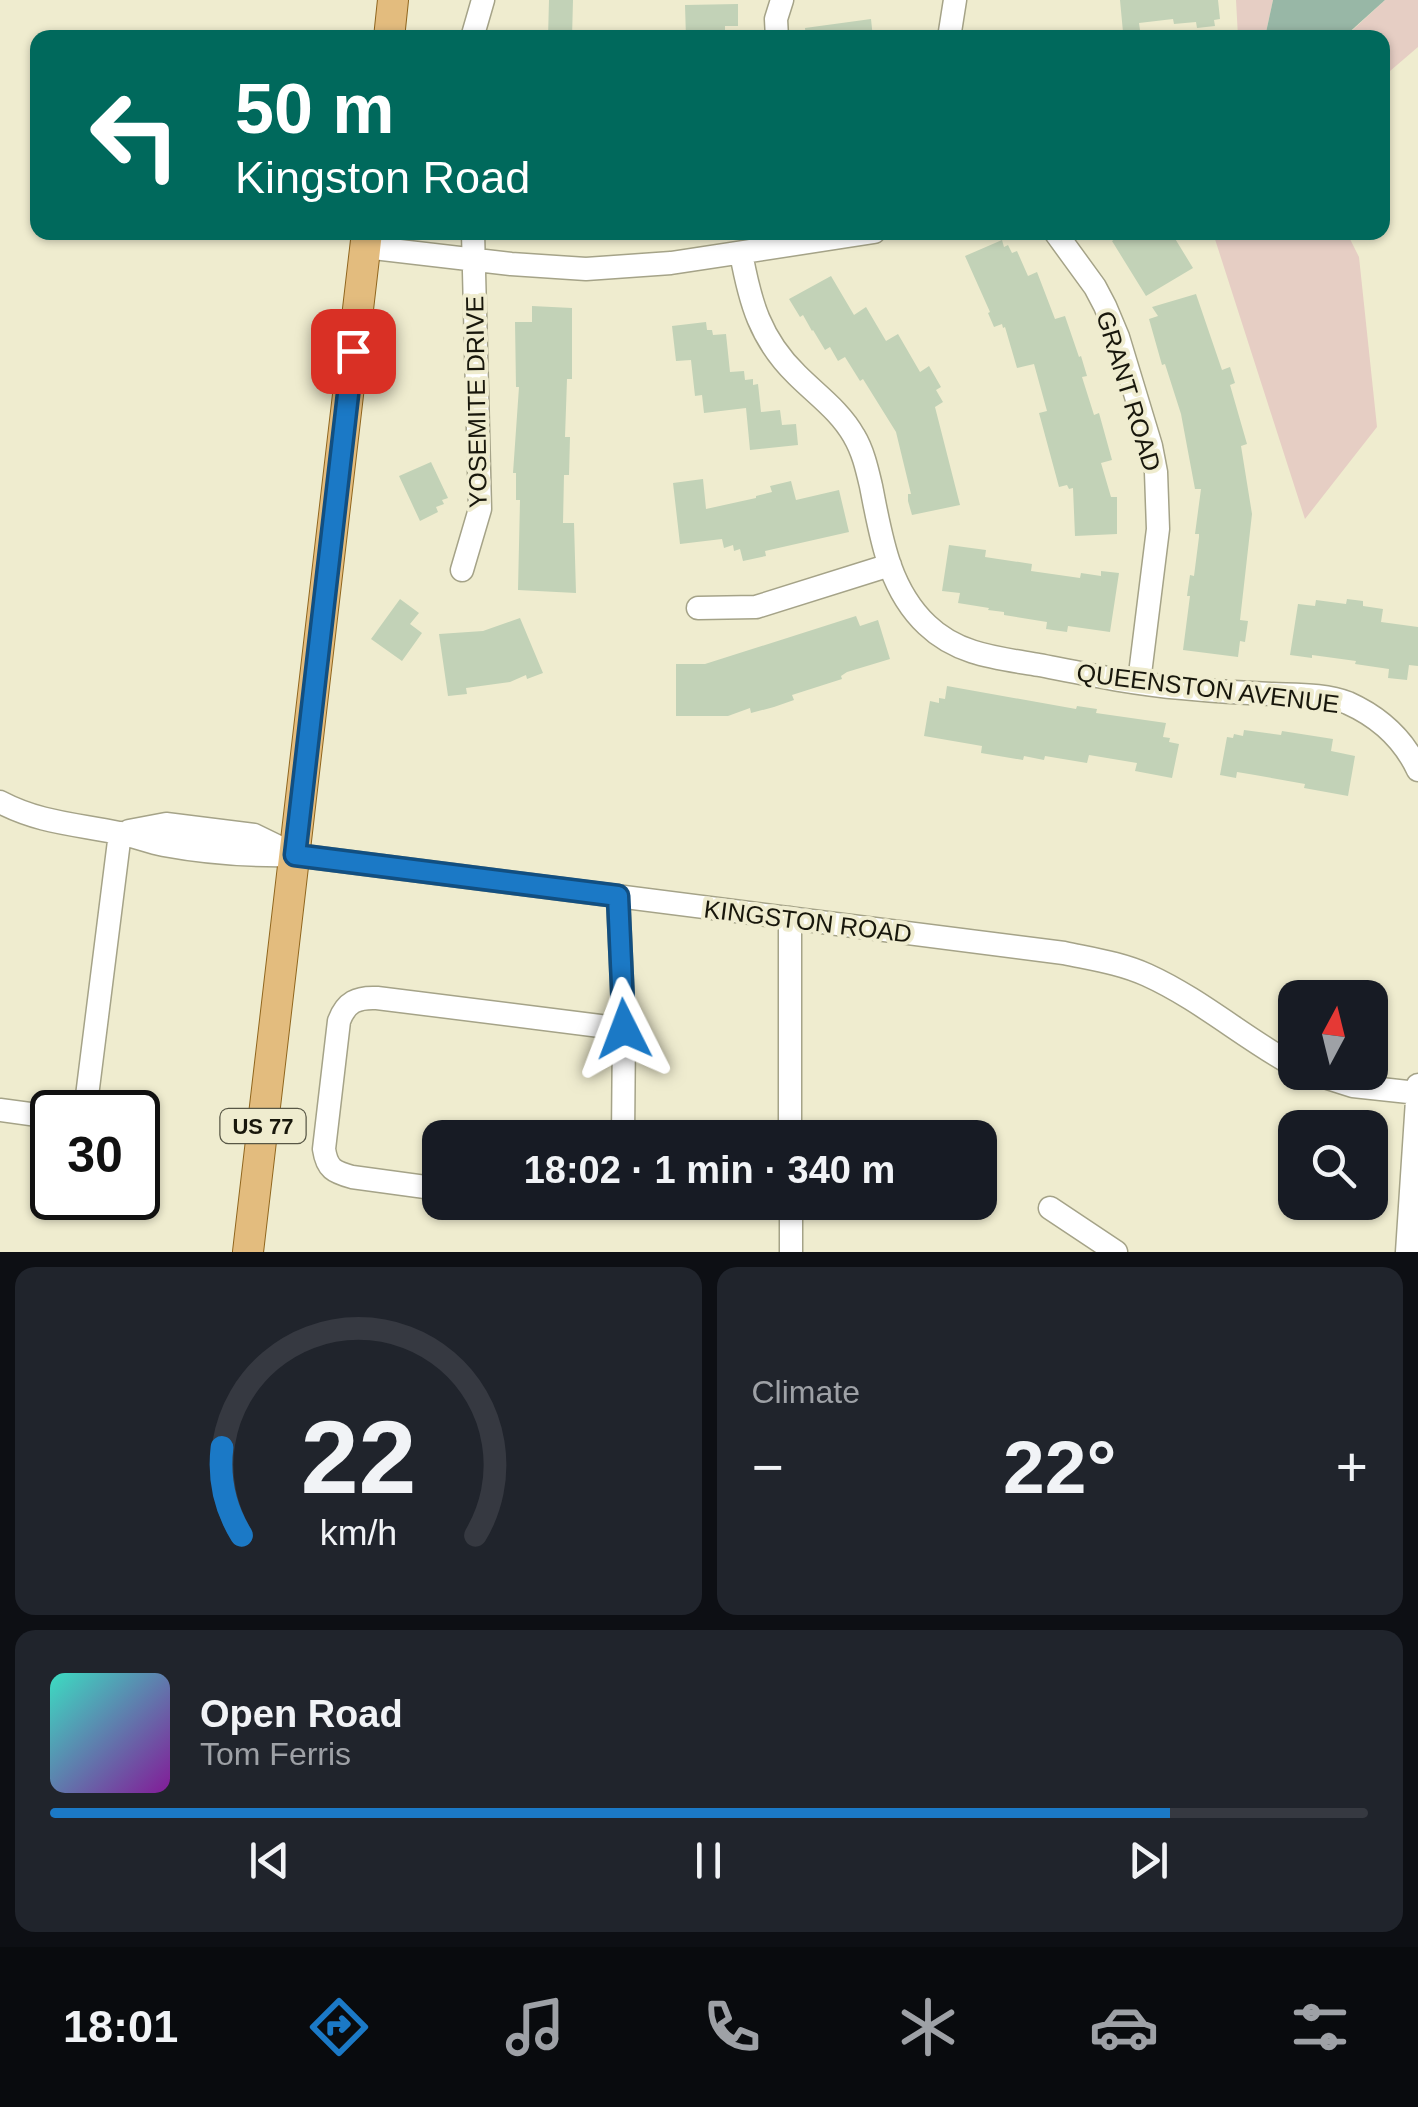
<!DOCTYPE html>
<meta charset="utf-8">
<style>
body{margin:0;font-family:Helvetica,sans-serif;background:#20242c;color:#f1f3f6;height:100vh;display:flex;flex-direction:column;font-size:38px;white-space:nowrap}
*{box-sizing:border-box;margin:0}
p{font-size:32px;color:#9ea1a6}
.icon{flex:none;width:55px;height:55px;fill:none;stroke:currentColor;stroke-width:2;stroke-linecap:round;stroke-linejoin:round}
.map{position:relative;height:1252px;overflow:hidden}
.panel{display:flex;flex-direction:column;gap:15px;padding:15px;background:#0d0f14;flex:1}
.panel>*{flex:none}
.top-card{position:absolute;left:30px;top:30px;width:1360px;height:210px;border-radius:20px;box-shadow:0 2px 8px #0004;background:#00695c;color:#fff;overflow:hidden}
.needle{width:65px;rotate:7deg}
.controls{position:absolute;left:1278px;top:980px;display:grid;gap:20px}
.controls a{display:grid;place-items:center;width:110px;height:110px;border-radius:20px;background:#171b24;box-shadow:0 2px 8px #0004;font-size:50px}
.speed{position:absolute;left:30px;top:1090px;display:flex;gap:20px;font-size:50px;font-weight:700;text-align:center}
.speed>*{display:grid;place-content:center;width:130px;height:130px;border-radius:50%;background:#171b24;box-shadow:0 2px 8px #0004;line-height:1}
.speed .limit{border:5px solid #111;border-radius:15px;background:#fff;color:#111}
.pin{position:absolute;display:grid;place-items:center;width:85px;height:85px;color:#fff;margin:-42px;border-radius:20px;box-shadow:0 5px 15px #0006}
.me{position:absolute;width:110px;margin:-55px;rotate:357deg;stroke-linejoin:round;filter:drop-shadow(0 0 8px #0008)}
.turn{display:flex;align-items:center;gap:35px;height:210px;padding:0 40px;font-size:45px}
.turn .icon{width:130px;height:130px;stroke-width:2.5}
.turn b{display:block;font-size:70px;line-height:85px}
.big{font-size:75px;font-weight:600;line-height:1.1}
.panel .widget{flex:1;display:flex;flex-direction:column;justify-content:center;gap:15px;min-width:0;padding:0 35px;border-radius:20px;background:#20242c}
.panel .dial{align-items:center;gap:0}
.dial svg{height:260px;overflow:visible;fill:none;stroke:#363941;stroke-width:7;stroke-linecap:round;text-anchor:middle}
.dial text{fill:#f1f3f6;stroke:none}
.song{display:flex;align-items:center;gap:30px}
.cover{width:120px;height:120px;border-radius:15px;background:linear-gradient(135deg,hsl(170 70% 55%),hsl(290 70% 35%))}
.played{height:10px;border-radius:5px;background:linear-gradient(90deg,#1b79c6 85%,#363941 85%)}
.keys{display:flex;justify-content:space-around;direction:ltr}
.heat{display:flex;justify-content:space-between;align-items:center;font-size:55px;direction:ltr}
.panel .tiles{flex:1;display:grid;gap:15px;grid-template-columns:1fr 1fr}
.widget:last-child{grid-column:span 2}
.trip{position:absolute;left:422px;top:1120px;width:575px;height:100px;border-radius:20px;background:#171b24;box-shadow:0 2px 8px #0004;font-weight:600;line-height:100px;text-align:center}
.dock{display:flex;height:160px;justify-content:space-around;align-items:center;background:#090b0e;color:#9ea1a6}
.dock .icon{width:70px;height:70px}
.dock .current{color:#1b79c6}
.dock b{font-size:45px;color:#f1f3f6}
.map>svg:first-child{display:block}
.green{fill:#e6cec4}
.water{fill:#98b7a6}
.building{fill:#c2d2b7}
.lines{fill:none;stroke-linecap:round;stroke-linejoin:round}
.minor-casing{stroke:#a5a388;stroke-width:25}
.major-casing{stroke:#90661e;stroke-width:32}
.minor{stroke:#fff;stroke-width:22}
.major{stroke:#e3bc7e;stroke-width:30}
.route-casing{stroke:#124f81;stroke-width:25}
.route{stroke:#1b79c6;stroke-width:18}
.labels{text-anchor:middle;stroke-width:8;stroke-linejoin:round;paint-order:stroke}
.shield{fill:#efeccf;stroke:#585746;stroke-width:2.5}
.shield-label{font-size:22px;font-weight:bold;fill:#18170c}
.street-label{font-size:25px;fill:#18170c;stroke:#efeccf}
</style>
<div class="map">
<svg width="1418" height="1252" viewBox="0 0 1418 1252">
<rect width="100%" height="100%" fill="#efeccf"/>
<path class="green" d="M1236 0H1273L1265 37H1238Z
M1385 0H1418V47L1383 77 1382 38H1344Z
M1213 233H1347L1359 257 1377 427 1305 519Z"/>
<path class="water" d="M1273 0H1385L1344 37H1265Z"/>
<path class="building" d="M549 0H573L572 38H548Z
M1120 0H1218L1220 19 1214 20 1215 26 1197 28 1196 22 1174 24 1173 19 1139 23 1140 30 1123 32Z
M738 4V26H725V32H720V38H686L685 5Z
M871 19 873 38H806L805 28Z
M1126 232H1171L1193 268 1146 296 1112 241Z
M1002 240 1004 247 1008 245 1012 253 1017 251 1028 276 1037 272 1055 319 1065 316 1079 357 1081 356 1087 376 1082 377 1094 415 1099 413 1112 460 1101 463 1111 497H1117V534L1075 536 1073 488 1069 489 1067 485 1059 487 1039 413 1047 411 1034 364 1017 368 1005 327 1003 328 1002 324 994 327 988 313 990 312 965 256Z
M831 276 854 315 866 307 886 341 898 334 920 372 929 366 941 387 936 390 943 402 935 407 960 505 912 515 908 501V494H911L896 432 863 379 860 381 845 357 838 361 830 347 825 350 813 330 812 331 803 315 800 317 789 299Z
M1196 294 1222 370 1230 367 1235 383 1230 385 1247 444 1241 446 1252 514 1240 620 1248 621 1245 642 1240 641 1238 657 1183 650 1190 596H1187L1190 575 1194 576 1199 537V534H1195L1201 489H1195L1181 414 1165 364 1162 365 1149 319 1158 316 1152 307Z
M532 306 572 308V379H567L565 437H570L569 475H564L563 523H574L576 593 518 590 520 500H516V473H513L519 387H516L515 322H532Z
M706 322 707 330H712L713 335 726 334 730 372 744 371 745 380 753 379V385L758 384 761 412 780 410 782 425 796 424 798 445 750 450 746 408 704 413 702 395 695 396 691 360 676 361 672 326Z
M431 462 448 498 442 500 444 504 436 507 438 512 420 521 399 476Z
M703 479 706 509 756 498V496L772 492 770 486 791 481 796 500 839 490 849 532 765 551 766 556 743 561 740 549 734 551 733 545 724 548 722 539 680 544 673 483Z
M949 545 986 550 985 557 1032 564 1031 571 1080 578 1081 573 1101 576V571L1119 573 1110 632 1068 626 1067 632 1046 629 1047 622 1004 615V612L988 610 989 608 958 603 960 593 942 591Z
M400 599 419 613 410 624 422 633 402 661 371 639Z
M1347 599 1363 601V606L1383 609 1381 622 1418 627V666L1409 665 1407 680 1388 678 1389 669 1355 664 1356 661 1312 655V658L1290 655 1298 604 1315 606 1316 600 1346 604Z
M856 616 860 626 878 620 890 659 847 672 841 676 842 679 792 695 794 700 774 707 751 713 750 708 728 716H676V664H705Z
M520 618 543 673 527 679 526 675 510 682 466 688 467 694 448 696 439 634 483 631Z
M947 686 1076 709 1077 706 1097 709 1096 713 1166 723 1163 737 1170 738 1169 742 1179 744 1172 778 1135 771 1137 763 1089 755 1087 763 1045 756 1044 760 1024 756 1023 760 981 753 982 746 924 736 930 701 939 703V698L945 699Z
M1244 730 1281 735 1282 731 1333 739 1331 751 1355 756 1348 796 1304 788 1305 784 1255 775 1237 772 1236 778 1220 775 1227 737 1233 738 1234 734 1243 736Z"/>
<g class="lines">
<g class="minor-casing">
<path id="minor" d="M472 38 483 0
M777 38 776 19 782 0
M949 38 955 0
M1055 232 1095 287 1105 306 1118 337 1151 446 1156 472 1158 529 1139 682
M365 247 511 264 586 269 671 263 874 232
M741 253C750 302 760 339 797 375 817 395 840 411 854 436 863 451 867 469 871 486 881 536 888 588 927 625 958 655 998 658 1039 665 1086 674 1134 684 1182 688 1212 691 1243 693 1273 694 1297 695 1326 694 1348 703 1379 717 1404 740 1418 770
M462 570 480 509 473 232
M698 608 756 607 890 565
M0 802C40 823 76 824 119 833 134 836 149 842 164 845 207 853 251 856 295 855L1064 953C1092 959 1121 963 1147 975 1200 999 1244 1038 1295 1066
M129 831 166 824 254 835 291 853
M618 896 624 1029 623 1138
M790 918V1138
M1309 1072 1353 1086 1418 1093
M0 1110 52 1117
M85 1112 120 833
M440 1189 352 1177C334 1172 327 1169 324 1149L339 1021C346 1002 357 997 377 998L624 1029
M556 1202 586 1206 603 1202
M791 1202V1252
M1050 1208 1116 1252
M1407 1252 1418 1085"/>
</g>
<g class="major-casing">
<path id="major" d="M389 38 393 0
M248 1252 367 232"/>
</g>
<use href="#minor" class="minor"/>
<use href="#major" class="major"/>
</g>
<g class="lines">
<g class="route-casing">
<path id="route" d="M353 351 295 855 618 896 624 1029"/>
</g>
<use href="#route" class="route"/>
</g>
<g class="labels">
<rect class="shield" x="220.5" y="1109" width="85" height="34" rx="8"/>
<g class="shield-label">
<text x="263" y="1134">US 77</text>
</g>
<g class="street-label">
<text transform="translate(1129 391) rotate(73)" y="9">GRANT ROAD</text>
<text transform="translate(476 402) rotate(-91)" y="9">YOSEMITE DRIVE</text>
<text transform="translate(1208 688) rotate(7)" y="9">QUEENSTON AVENUE</text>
<text transform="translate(808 921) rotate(7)" y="9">KINGSTON ROAD</text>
</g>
</g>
</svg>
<div class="controls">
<a><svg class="needle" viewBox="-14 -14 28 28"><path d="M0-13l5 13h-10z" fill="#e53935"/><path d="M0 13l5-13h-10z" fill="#9ea1a6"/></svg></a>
<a><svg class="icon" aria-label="search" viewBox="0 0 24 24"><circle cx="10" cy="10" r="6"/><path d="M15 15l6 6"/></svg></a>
</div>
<div class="speed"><div class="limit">30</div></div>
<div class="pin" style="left:353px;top:351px;background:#d93025"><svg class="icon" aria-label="arrive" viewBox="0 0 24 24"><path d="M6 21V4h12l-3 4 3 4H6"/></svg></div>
<svg class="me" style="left:624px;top:1029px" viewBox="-20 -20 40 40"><path d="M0-17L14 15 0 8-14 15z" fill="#1b79c6" stroke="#fff" stroke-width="4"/></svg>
<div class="trip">18:02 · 1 min · 340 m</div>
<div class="top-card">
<div class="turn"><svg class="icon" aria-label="left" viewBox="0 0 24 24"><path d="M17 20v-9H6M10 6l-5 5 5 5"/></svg><div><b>50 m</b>Kingston Road</div></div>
</div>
</div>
<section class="panel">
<div class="tiles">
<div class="widget dial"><svg viewBox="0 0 100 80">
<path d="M14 69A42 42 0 1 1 86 69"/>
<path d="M14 69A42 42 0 0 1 8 42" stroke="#1b79c6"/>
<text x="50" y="56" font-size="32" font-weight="700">22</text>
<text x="50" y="72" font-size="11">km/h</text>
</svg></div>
<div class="widget"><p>Climate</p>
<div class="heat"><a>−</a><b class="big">22°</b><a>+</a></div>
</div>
<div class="widget">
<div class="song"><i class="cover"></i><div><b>Open Road</b><p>Tom Ferris</p></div></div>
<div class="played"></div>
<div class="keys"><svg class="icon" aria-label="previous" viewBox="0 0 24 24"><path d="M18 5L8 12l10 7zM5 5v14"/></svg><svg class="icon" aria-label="pause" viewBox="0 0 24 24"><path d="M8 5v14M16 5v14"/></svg><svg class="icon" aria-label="next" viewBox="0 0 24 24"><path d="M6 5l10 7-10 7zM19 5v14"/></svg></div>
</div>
</div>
</section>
<nav class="dock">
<b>18:01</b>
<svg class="icon current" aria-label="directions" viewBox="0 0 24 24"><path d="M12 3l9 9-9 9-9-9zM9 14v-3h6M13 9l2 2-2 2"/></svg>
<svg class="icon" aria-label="music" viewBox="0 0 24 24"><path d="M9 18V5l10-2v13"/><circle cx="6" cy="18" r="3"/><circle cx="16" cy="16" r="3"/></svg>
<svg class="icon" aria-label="phone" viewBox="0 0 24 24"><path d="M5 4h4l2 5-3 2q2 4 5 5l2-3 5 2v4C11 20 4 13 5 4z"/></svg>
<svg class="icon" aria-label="climate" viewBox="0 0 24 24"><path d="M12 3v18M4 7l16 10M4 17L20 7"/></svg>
<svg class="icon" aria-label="car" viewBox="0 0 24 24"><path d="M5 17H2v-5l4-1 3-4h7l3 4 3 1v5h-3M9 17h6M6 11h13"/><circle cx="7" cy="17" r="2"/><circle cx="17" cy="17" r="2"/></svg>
<svg class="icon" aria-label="filters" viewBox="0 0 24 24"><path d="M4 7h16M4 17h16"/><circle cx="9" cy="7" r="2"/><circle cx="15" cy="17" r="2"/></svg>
</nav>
